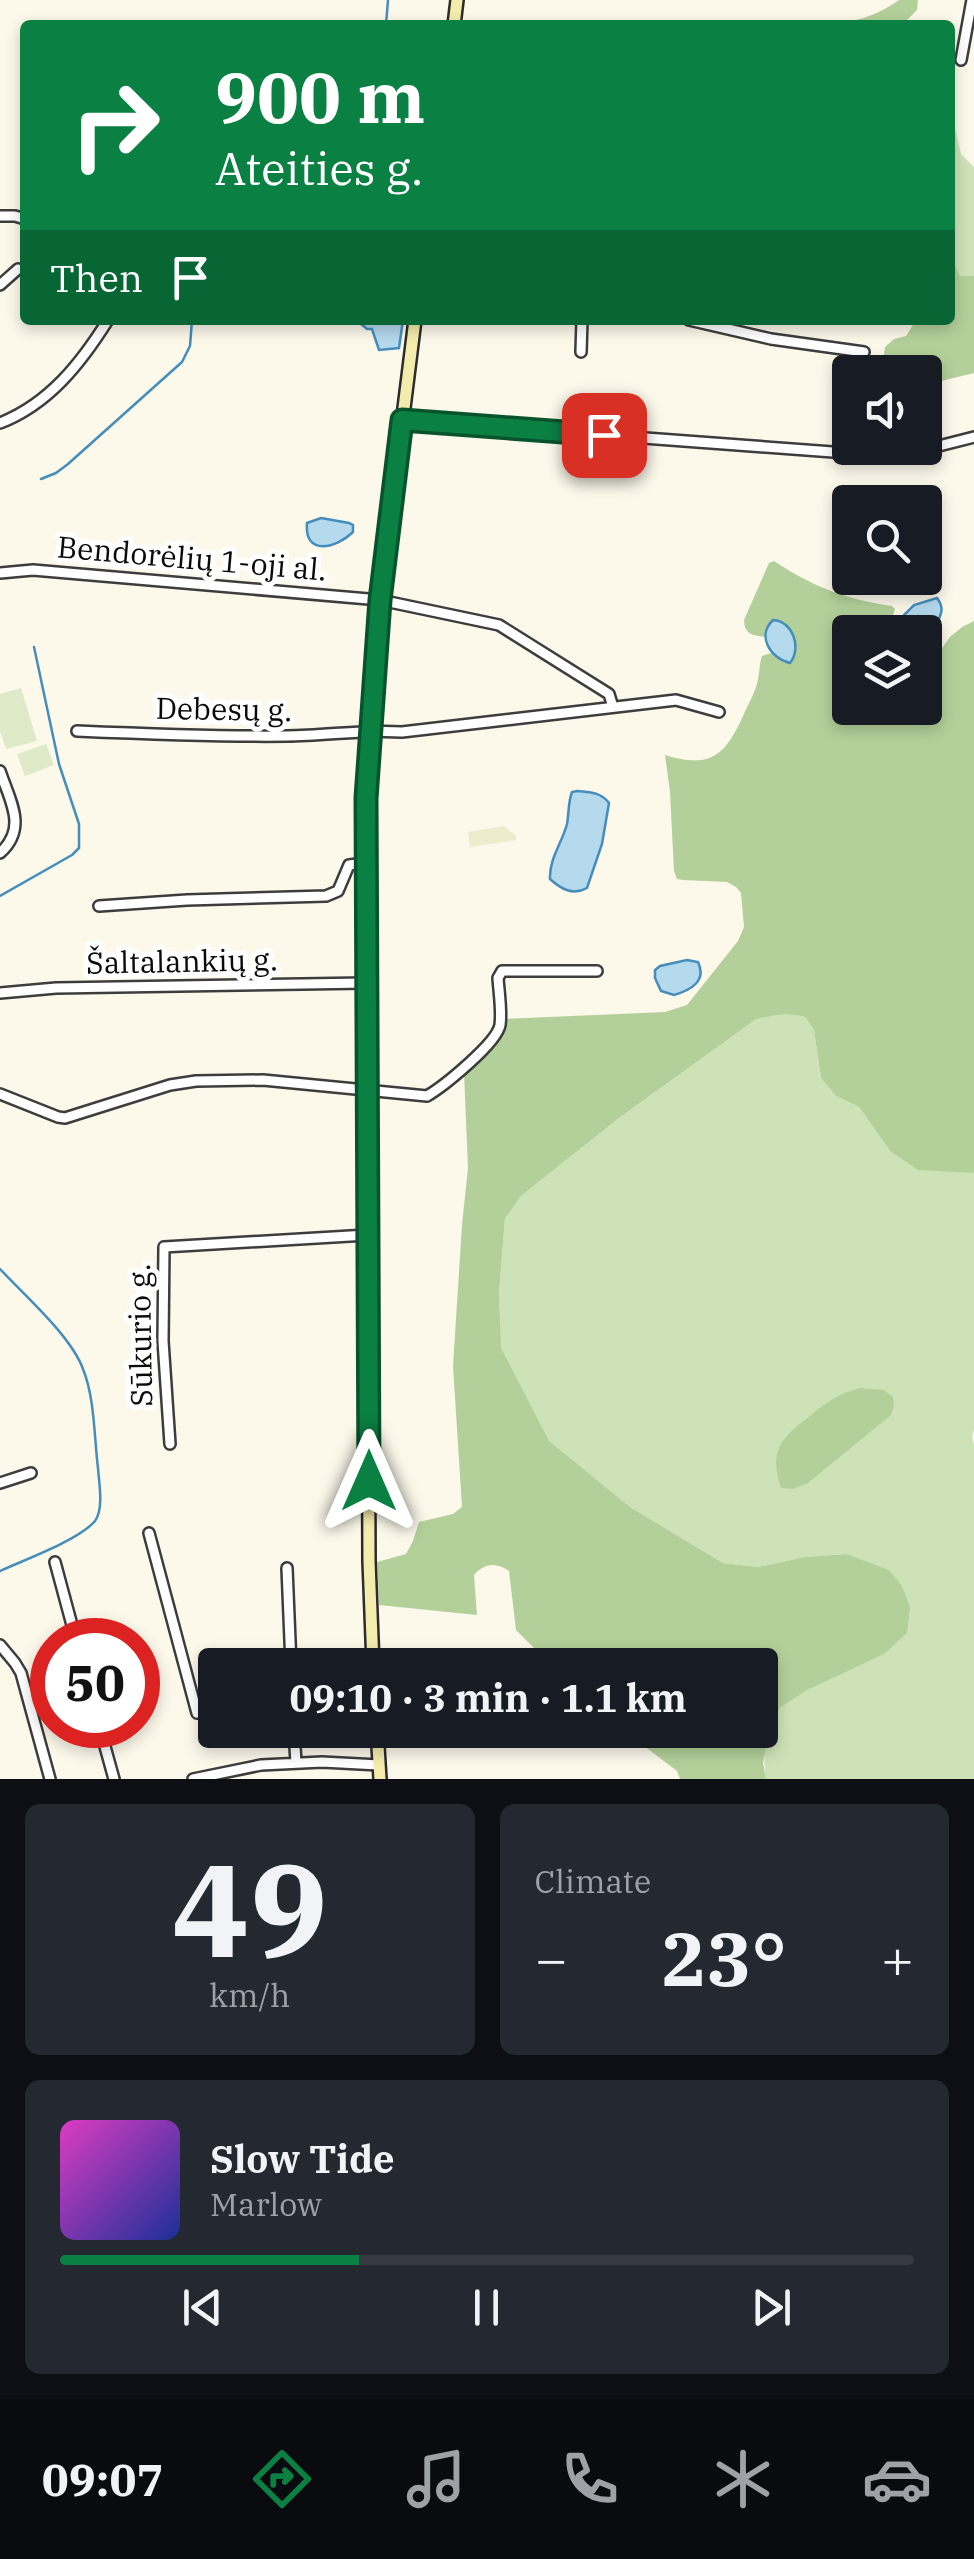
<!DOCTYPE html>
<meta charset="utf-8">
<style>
body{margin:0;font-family:"IBM Plex Serif",serif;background:#242831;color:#f1f3f6;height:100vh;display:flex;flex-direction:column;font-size:38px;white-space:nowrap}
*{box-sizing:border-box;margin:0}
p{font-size:32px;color:#9ea1a6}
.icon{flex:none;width:55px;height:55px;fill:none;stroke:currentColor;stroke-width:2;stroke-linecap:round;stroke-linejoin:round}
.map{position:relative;height:1779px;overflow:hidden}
.panel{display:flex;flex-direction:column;gap:25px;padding:25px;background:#0d0f14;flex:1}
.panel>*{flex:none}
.hud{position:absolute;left:20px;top:20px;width:935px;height:305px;border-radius:10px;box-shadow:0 5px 15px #0003;background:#0b8043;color:#fff;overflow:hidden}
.fabs{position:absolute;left:832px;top:355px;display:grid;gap:20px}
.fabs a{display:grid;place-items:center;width:110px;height:110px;border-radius:10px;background:#171b24;box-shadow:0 5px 15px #0003;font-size:50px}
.speed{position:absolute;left:30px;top:1618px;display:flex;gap:20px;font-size:50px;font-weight:700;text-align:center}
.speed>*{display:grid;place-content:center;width:130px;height:130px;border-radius:50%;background:#171b24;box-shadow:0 5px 15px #0003;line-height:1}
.speed .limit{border:15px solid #d22;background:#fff;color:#111}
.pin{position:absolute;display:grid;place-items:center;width:85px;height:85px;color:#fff;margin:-42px;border-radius:20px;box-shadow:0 5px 15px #0006}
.me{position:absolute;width:110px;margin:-55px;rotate:0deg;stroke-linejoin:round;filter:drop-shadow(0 0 8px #0008)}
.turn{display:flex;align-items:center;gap:35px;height:210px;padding:0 30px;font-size:45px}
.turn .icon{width:130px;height:130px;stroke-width:2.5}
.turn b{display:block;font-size:70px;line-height:85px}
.then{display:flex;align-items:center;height:95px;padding:0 30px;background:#0003;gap:20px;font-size:38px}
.big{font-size:75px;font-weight:700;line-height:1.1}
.panel .card{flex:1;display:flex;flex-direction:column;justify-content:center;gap:15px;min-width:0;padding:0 35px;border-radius:15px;background:#242831}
.panel .dial{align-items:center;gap:0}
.dial b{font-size:130px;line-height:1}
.song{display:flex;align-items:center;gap:30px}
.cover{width:120px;height:120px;border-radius:15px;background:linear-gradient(135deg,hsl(310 70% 55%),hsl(230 70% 35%))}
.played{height:10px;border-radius:5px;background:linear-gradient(90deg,#0b8043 35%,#363941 35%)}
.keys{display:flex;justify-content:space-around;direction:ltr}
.heat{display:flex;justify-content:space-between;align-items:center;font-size:55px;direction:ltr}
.panel .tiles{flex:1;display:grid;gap:25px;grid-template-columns:1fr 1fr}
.card:last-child{grid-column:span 2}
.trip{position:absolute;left:198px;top:1648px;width:580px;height:100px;border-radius:10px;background:#171b24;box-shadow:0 5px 15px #0003;font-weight:700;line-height:100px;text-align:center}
.tabs{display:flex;height:160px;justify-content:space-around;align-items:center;background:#090b0e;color:#9ea1a6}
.tabs .icon{width:70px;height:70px}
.tabs .on{color:#0b8043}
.tabs b{font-size:45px;color:#f1f3f6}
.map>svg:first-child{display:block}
.farmland{fill:#efebcd}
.green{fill:#cee2b8}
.forest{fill:#b3d09a}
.pitch{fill:#dfeac9}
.water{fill:#b5d9ed;stroke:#458dbb;stroke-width:2.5}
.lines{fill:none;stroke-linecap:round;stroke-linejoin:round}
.stream{stroke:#458dbb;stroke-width:2.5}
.minor-casing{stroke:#3d3d3d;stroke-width:14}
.secondary-casing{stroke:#2c2c2c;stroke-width:16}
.minor{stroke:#fff;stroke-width:9}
.secondary{stroke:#f4ecad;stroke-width:11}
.route-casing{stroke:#07532c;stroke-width:25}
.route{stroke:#0b8043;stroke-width:18}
.labels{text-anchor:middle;stroke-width:10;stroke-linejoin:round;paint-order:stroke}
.street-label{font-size:30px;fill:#0a0a0a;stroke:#fff}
</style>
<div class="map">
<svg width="974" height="1779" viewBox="0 0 974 1779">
<rect width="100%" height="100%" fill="#fcf8ea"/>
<path class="farmland" d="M504 826 516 836V840L470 847 468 832Z"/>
<path class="green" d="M953 120 961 154 974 167V276H960L950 254V134Z
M790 1013 805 1017 814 1030 821 1078 836 1096 859 1107 890 1151 948 1170 974 1173V1430L972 1437 974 1444V1779H766C762 1759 766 1722 780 1707 788 1700 801 1695 809 1689L846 1554 805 1557 758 1567 723 1563 630 1507 548 1441 500 1348 499 1293 505 1218 511 1208 521 1196 619 1118 755 1020 774 1014Z"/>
<path class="forest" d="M899 0H918L917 10 902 25H827C854 22 877 16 899 0Z
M950 254 960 276H974V373L925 385V372H882L885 347 894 339 906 336 916 320H950Z
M774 561C811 586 848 600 892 606L895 609 893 615 878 632H850V708H925V667L931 663 950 637 962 627 974 621V1173L918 1170 890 1151 859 1107 836 1096 821 1078 814 1030 805 1017C787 1012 774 1014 755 1020L619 1118 521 1196 505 1218 499 1293 501 1348 549 1441 630 1507 723 1563 758 1567 805 1557 846 1554 889 1570 902 1586 910 1607 907 1633 884 1654 809 1689 779 1708 769 1731 763 1763 766 1779H680L677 1771 623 1730H760V1665H551L516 1630 509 1571C497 1562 484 1563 474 1575L477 1615 379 1605 377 1562 406 1554 413 1541 419 1522 453 1514 462 1507 453 1366 462 1225 468 1168 464 1073 502 1033 503 1019 665 1012 687 1005 738 941 744 927 741 893 736 887 727 882 683 880 677 879 674 871 670 792 665 755C710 769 725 756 743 716 748 704 756 692 758 679 760 671 759 665 762 656L771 653 785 663H790L765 632 766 637C752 635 745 635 744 620L769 563Z
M860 1388 884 1390 893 1397 894 1406 891 1415 808 1483 793 1489 781 1488C768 1449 782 1438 811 1415 830 1400 837 1395 860 1388Z"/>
<path class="pitch" d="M21 688 37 741 6 749 0 731V694Z
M46 744 54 765 25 776 17 754Z"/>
<path class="water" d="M362 320H403L399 348 379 350 372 329H367L361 324Z
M321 518 349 523 353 525V532C337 548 304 557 307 523Z
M937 598C944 607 942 613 937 623L920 627 917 630 919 632H887L914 605Z
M773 620C793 621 802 648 790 663 771 659 756 636 773 620Z
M577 791C589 792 601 792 609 803L602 844 587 888C573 896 561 889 550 879 549 859 562 843 567 824 569 813 568 802 572 792Z
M687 960 698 962C707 981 691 990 674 995L661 991 655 978V970L660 966Z"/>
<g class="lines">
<path class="stream" d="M386 25 388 0
M41 479 56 473 68 464 182 362 190 346 192 320
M0 896 72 855 79 848V824L59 764 34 647
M0 1269C25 1296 71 1336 83 1369 95 1399 94 1437 98 1468 99 1483 104 1509 95 1521 79 1540 24 1560 0 1571"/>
<g class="minor-casing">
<path id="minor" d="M961 60 972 0
M0 216H15L25 219
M0 285 18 269
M689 320 771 339 864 352
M581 352 582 320
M402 420 887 456 907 454 974 437
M0 423C49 404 81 363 108 320
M0 573 33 570 380 600 499 625 609 694 613 707
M77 731C147 734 217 737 287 736 326 736 364 729 402 732L676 700 719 712
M0 771C10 801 28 828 0 853
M99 906 187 900 326 896 338 891 349 865 366 863
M0 993 56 988 366 983
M0 1094 58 1117 65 1118 170 1085 196 1081 263 1080 427 1096C444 1086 497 1043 500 1025 502 1011 499 993 498 978L502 971H597
M170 1444 163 1341 164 1247 367 1235
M0 1483 31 1473
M149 1533 197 1713 215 1709
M55 1562 76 1640
M287 1568 291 1665
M0 1645 15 1663 21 1673 50 1779
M99 1725 114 1779
M294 1730 296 1763
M193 1779 261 1765 322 1762 379 1765"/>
</g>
<g class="secondary-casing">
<path id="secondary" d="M454 25 457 0
M373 1665 369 1561 366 798 380 600 415 320
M377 1730 380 1779"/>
</g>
<use href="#minor" class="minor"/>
<use href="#secondary" class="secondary"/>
</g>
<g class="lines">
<g class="route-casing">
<path id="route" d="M369 1481 366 798 380 600 402 420 604 435"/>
</g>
<use href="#route" class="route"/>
</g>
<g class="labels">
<g class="street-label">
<text transform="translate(192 559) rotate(5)" y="10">Bendorėlių 1-oji al.</text>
<text transform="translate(224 710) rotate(1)" y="10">Debesų g.</text>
<text transform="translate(182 962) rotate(-1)" y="10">Šaltalankių g.</text>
<text transform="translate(141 1335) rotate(-91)" y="10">Sūkurio g.</text>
</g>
</g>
</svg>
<div class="fabs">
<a><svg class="icon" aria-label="sound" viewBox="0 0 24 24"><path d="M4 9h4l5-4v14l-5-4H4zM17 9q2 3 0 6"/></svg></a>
<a><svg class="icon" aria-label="search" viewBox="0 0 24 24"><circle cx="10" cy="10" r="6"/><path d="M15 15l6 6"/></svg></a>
<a><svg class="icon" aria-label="layers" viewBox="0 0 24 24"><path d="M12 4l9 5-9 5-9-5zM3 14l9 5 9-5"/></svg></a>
</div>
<div class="speed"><div class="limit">50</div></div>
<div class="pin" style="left:604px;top:435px;background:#d93025"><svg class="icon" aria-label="arrive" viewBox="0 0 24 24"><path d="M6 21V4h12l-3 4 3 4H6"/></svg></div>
<svg class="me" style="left:369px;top:1481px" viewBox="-20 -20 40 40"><path d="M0-17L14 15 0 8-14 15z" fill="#0b8043" stroke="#fff" stroke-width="4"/></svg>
<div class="trip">09:10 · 3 min · 1.1 km</div>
<div class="hud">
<div class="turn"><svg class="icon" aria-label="right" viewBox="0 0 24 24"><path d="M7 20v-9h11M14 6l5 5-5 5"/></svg><div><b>900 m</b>Ateities g.</div></div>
<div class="then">Then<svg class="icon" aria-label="arrive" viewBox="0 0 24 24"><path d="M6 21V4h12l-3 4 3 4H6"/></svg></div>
</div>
</div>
<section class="panel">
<div class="tiles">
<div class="card dial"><b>49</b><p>km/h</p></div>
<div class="card"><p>Climate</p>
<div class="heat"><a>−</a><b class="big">23°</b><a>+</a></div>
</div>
<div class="card">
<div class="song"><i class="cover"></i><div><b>Slow Tide</b><p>Marlow</p></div></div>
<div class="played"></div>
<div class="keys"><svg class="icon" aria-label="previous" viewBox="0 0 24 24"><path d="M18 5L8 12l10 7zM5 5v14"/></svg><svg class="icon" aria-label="pause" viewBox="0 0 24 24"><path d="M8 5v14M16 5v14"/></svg><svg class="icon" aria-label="next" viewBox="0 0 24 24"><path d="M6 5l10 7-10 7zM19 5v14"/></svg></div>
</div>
</div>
</section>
<nav class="tabs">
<b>09:07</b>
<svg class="icon on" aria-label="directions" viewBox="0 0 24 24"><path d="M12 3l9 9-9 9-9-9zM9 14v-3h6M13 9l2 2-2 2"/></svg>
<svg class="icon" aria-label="music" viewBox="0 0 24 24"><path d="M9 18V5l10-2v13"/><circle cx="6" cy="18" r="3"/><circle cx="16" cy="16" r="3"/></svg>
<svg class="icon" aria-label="phone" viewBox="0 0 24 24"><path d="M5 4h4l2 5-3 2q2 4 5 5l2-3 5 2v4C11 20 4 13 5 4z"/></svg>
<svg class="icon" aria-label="climate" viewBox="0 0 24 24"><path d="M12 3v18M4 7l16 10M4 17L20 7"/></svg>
<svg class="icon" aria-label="car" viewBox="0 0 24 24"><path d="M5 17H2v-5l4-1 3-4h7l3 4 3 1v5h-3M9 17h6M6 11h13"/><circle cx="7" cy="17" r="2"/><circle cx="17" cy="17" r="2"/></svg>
</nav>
